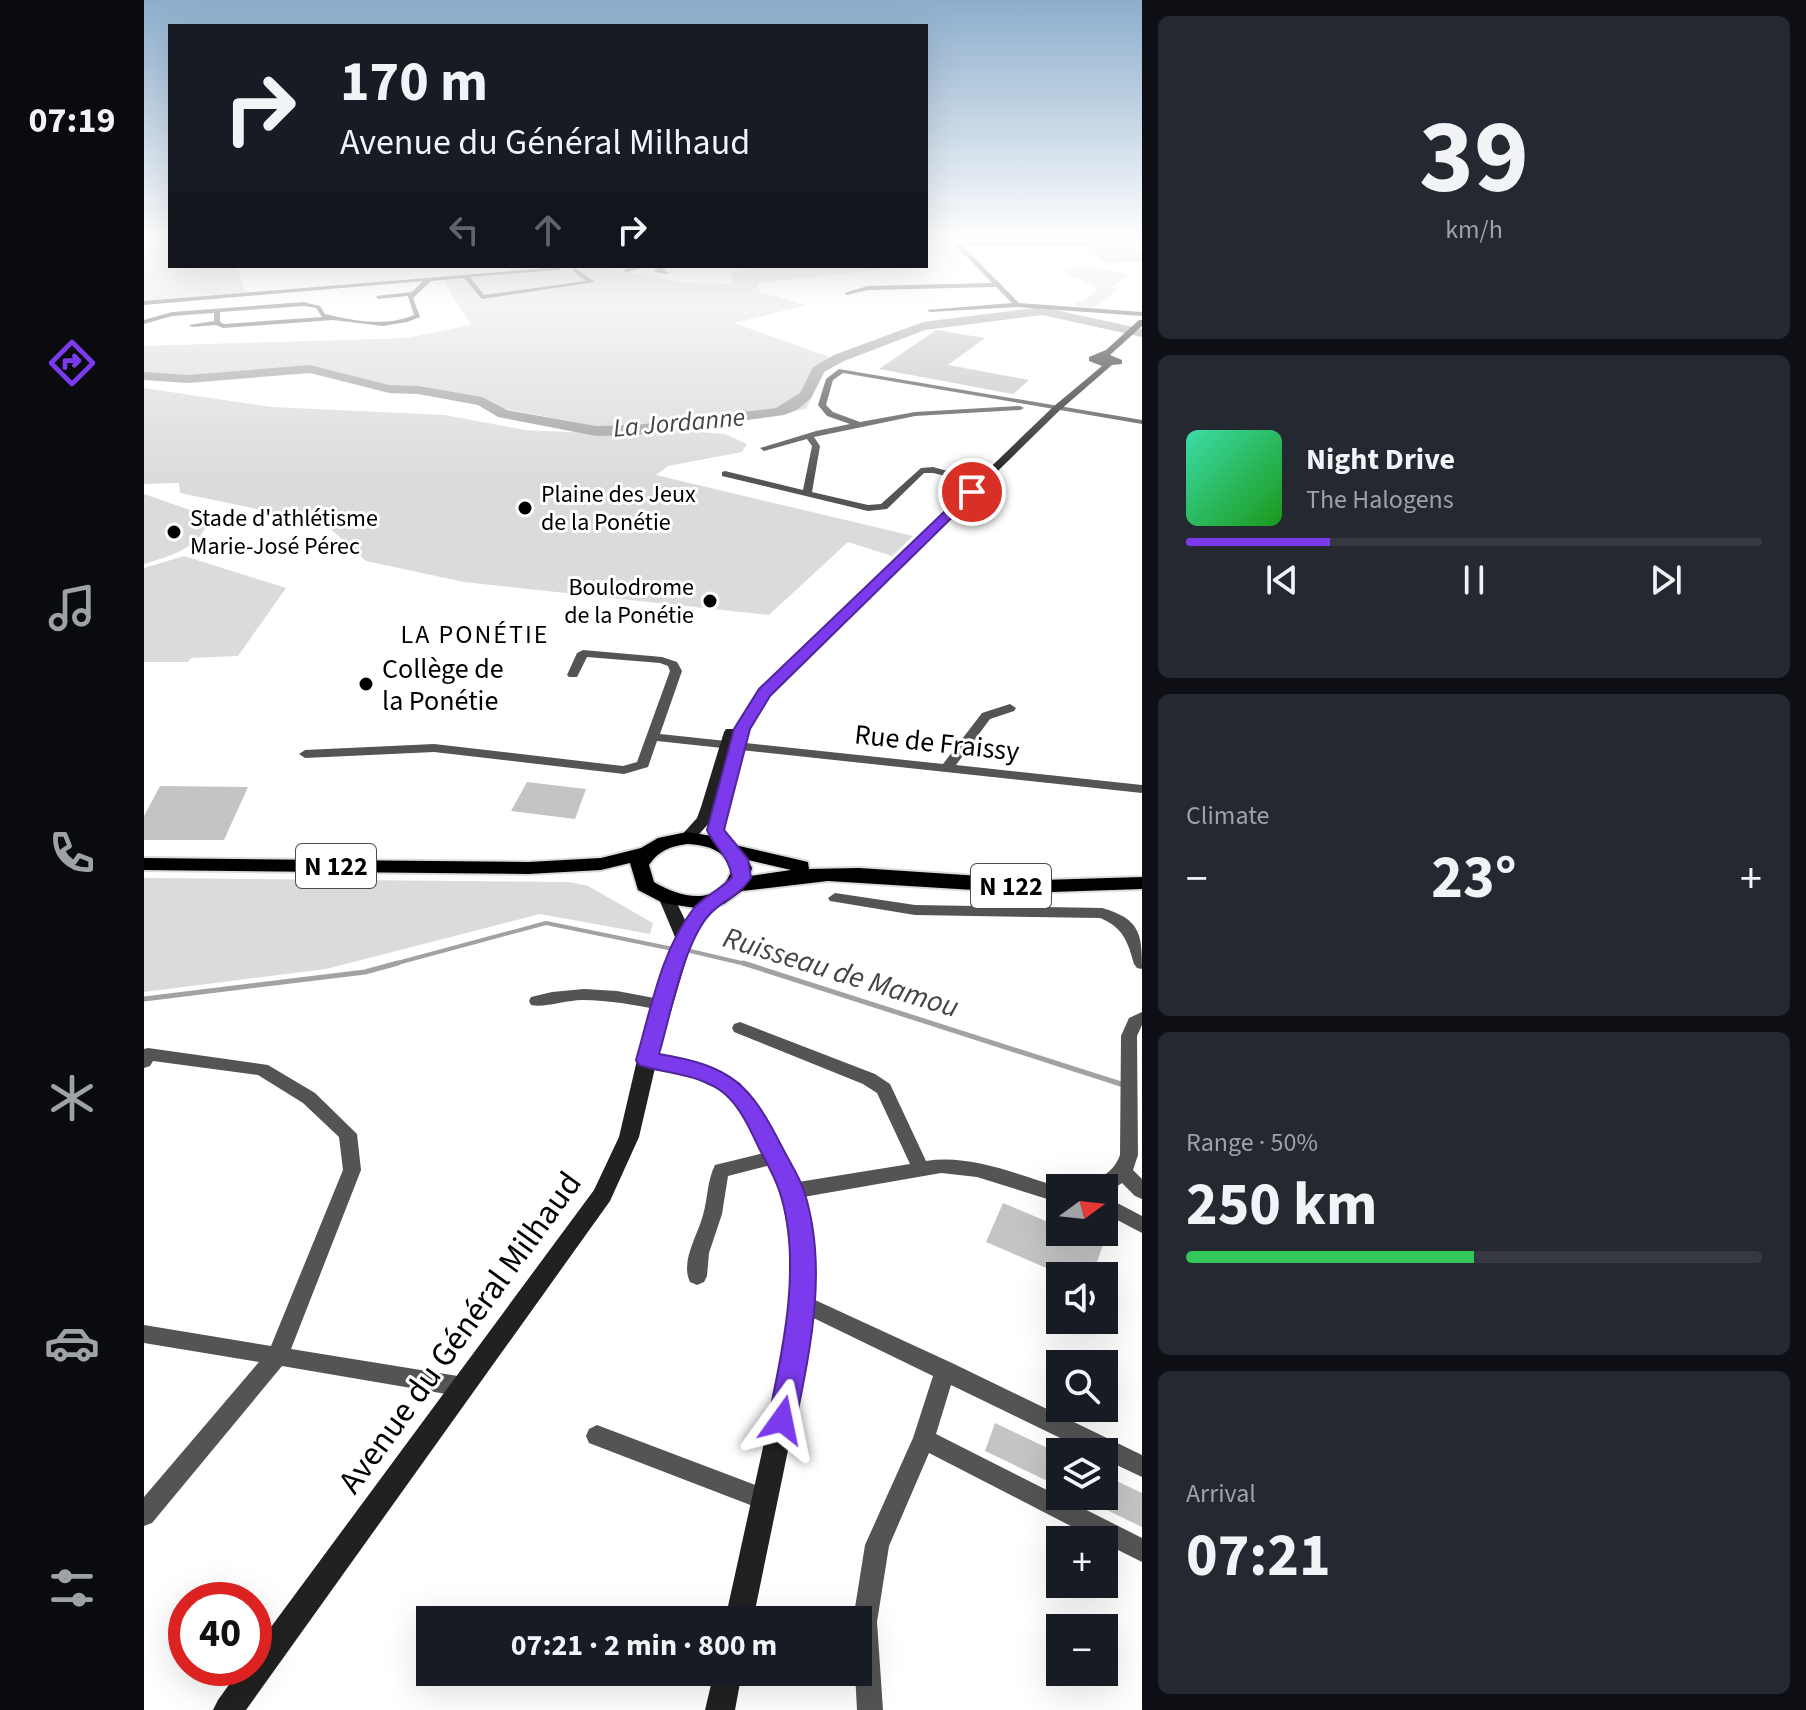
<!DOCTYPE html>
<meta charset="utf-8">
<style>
body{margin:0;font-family:"Source Sans 3",sans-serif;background:#242831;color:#f1f3f6;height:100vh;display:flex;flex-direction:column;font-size:30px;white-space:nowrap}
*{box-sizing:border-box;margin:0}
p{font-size:26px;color:#9ea1a6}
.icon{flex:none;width:44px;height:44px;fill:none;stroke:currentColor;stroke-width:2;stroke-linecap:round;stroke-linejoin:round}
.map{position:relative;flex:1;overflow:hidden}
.panel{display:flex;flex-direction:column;gap:16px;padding:16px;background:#0d0f14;width:664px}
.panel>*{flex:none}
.hud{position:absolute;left:24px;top:24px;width:760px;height:244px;border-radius:0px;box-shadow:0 8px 32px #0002;background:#171b24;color:#f1f3f6;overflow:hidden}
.needle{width:52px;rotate:75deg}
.buttons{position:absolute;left:902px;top:1174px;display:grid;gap:16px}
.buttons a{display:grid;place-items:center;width:72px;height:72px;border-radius:0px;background:#171b24;box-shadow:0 8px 32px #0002;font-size:40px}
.speed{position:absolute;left:24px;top:1582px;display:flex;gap:16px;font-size:40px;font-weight:700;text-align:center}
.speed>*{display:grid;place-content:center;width:104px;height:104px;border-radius:50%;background:#171b24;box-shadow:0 8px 32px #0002;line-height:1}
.speed .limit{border:12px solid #d22;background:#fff;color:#111}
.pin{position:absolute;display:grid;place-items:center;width:68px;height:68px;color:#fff;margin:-34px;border:4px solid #fff;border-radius:50%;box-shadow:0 2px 8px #0007}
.me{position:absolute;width:88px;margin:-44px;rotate:12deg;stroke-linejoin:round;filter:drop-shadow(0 0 6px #0008)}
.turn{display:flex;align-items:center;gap:28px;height:168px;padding:0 40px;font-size:36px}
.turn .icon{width:104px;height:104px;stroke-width:2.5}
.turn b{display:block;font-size:56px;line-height:68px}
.lanes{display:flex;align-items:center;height:76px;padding:0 40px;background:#0003;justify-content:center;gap:40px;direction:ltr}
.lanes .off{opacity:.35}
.big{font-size:60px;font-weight:700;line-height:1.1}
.panel .widget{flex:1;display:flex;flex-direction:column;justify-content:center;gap:12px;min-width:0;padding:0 28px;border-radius:12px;background:#242831}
.panel .dial{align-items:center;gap:0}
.dial b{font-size:104px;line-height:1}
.song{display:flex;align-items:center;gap:24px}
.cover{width:96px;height:96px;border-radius:12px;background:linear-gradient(135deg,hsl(160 70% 55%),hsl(120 70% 35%))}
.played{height:8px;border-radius:4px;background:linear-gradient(90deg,#7c3aed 25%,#363941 25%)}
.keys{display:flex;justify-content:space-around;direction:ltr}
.heat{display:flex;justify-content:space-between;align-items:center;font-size:44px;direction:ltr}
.charge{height:12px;border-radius:6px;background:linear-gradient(90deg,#34c759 50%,#363941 0)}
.trip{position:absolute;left:272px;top:1606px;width:456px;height:80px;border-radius:0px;background:#171b24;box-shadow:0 8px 32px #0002;font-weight:700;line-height:80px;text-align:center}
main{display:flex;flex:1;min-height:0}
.menu{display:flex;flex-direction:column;width:144px;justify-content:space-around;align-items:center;background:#090b0e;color:#9ea1a6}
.menu .icon{width:56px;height:56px}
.menu .active{color:#7c3aed}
.menu b{font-size:36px;color:#f1f3f6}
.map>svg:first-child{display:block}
.green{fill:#dbdbdb}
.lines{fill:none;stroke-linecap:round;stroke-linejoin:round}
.stream-far1{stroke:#a2a2a2;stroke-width:4}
.stream{stroke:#a2a2a2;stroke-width:5}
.river{fill:#a2a2a2;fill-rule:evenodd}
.building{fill:#c4c4c4}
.primary-casing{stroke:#dbdbdb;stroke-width:4}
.street{fill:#545454;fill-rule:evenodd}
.secondary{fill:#212121;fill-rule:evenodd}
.primary{fill:#000;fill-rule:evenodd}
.route{fill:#7c3aed;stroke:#51269a;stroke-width:2}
.poi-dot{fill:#000;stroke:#fff;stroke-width:3}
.labels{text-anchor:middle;stroke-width:6;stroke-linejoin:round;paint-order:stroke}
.far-poi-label{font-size:24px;fill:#000;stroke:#fff;text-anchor:start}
.far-water-label{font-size:26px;font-style:italic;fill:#434343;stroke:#fff}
.far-quarter-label{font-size:26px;letter-spacing:2px;fill:#000;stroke:#fff}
.shield{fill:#fff;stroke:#4c4c4c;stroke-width:2}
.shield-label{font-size:26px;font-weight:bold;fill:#000}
.poi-label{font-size:28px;fill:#000;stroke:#fff;text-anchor:start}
.street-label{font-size:28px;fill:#000;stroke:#fff}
.water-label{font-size:30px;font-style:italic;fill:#434343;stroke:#fff}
.near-street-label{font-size:34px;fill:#000;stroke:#fff}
</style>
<main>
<nav class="menu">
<b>07:19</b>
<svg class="icon active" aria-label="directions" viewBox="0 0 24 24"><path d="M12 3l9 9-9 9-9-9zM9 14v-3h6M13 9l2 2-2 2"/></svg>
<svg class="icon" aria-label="music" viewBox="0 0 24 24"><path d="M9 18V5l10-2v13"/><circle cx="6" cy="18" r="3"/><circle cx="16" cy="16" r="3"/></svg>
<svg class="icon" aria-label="phone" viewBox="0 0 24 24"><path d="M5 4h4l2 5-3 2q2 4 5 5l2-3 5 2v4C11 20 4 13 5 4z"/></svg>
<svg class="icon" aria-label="climate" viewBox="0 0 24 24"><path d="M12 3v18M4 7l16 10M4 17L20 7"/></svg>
<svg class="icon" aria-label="car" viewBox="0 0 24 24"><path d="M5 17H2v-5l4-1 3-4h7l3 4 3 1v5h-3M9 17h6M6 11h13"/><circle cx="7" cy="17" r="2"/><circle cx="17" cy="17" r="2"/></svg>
<svg class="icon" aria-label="filters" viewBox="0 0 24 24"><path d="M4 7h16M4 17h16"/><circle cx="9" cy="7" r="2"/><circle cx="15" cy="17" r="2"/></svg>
</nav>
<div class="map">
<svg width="998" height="1710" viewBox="0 0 998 1710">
<rect width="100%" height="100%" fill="#fff"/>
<path class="green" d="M26 241V266H92L102 292 0 301V243Z
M450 266 542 283 590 284 586 273 612 266H738L735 270 612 283 616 292 662 305 590 323 688 358 662 409 477 431 352 407 336 400 278 390 245 388 186 371 156 367 17 380 0 379V346L263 338 327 325 299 280Z
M934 266C952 266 966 271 985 274L967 288 973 290 949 308 930 305 931 302H938L955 288 921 273V269Z
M0 388 128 407 301 415 381 430 468 434 514 429 581 434 603 444 598 452 524 466 512 475 769 536 748 556 704 542 625 615 320 582 222 561 180 523 36 493 35 483 0 484Z
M0 494 60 515 63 522C57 548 23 557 0 564Z
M40 556 142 588 94 656 47 658 44 662H0V568Z
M0 878 425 882 444 886 509 923 506 934 396 914 182 969 0 992Z"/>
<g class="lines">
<path class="stream-far1" d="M542 950 606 965
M246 965 402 923 529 949"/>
<path class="stream" d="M599 963 980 1085
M0 999 221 972 254 963"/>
<path class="river" d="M898 307 998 329V337L898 315 781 330 700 361 680 372 667 398 653 410 640 415 492 435 452 436 354 417 334 405 274 394 245 393 166 373 44 383 0 380V372L44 375 166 365 245 385 274 386 338 397 363 410 452 426 492 425 632 408 656 393 669 367 690 355 779 322Z"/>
</g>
<path class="building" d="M989 247 998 254V262L962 263 945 248Z
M792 330 841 338 804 365 885 380 869 394 735 369Z
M383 782 442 789 431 819 367 811Z
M16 786 104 787 80 840H0V816Z
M859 1203 916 1227V1232H929L959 1245 948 1276H921L842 1242Z
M851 1423 916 1454V1487L841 1451Z
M960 1475 998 1493V1527L934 1496H960Z"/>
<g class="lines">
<g class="primary-casing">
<path id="primary" d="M989 239H998V243Z
M543 832 568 836 591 845 664 862 665 869 715 868 898 880 998 877V889L878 893 684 881 598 891 580 904 558 909 519 903 494 890 486 863 457 870 384 874 0 870V858L384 862 457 858 497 848 514 838ZM543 844C562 845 579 849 588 868 577 907 538 899 510 882L505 865C514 851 527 846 543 844ZM604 860 647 870 606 876 608 868Z"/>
</g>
<path class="street" d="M998 240V244L819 246 875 303 998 312V316L873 307 786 312 783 310 868 303 852 287 724 290 703 295 700 293 724 286 848 283 812 246 821 241Z
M494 266H507L482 272 479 270Z
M518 266H525L519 270 524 272V274L511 272V270Z
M417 267 415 270 326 277 340 295 442 281 429 271 431 268 451 282 338 299 320 278 287 281 269 298 276 317 263 322 239 326 189 320 79 328 72 325 48 327 45 325 70 321V313L28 316 0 324V320L28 312 160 302 176 306 181 314C211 321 242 327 270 315L264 296 234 299 232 296 268 292 279 281 0 305V301ZM160 306 172 308 178 317 80 324 76 322V312Z
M695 369 998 420V424L699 373 689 380 682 405 689 412 716 422 771 412 876 406 880 408 876 410 771 416 670 437 676 446 668 492 724 505 737 504 777 468 789 467 836 480 832 483 789 473H780L743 509 724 511 578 476V472L581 471 659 490 668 446 663 439 620 451 616 448 672 431 706 424 683 416 674 405 682 379Z
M439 650 518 657 533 662 538 671 516 734 799 764 838 713 866 704 872 708 870 711 846 719 812 765 998 785V793L513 741 504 767 480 774 290 752 161 758 155 754 161 750 290 744 479 766 493 762 526 671 524 666 516 663 443 657 433 677H425L423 675 433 653Z
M691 893 771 905 958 908C996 919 998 933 998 969L993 968 990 964C984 942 979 927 956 918L771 915 686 901 684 898Z
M440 989 473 991 526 1001 528 1005 526 1009 520 1011C493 1005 465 1000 438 1000 423 1000 400 1008 387 1005L385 1001 387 997 408 992Z
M998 1012V1025L993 1036 994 1155 989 1170 998 1179V1199L991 1196 978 1183 960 1195V1188H949C957 1172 968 1176 976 1155L977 1036 985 1018Z
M596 1022 731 1074 746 1084 782 1161C827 1154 874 1175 916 1187L918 1188H916V1203L833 1177 797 1173 648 1199 641 1196 639 1191 641 1186 648 1183 766 1164 733 1093 719 1084 590 1032 588 1028 590 1024Z
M4 1048 124 1065 171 1093 213 1134 217 1170 147 1349 320 1377 327 1380 331 1387 327 1394 320 1397 138 1366 8 1523 0 1526V1497L115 1362 0 1343V1325L127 1346 199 1170 195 1137 159 1103 114 1075 9 1061 6 1066 0 1068V1049Z
M632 1150 638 1152 641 1157 638 1162 584 1176 578 1214 565 1253 563 1276 560 1282 553 1285 546 1282C536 1261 554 1235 559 1215 564 1198 563 1181 571 1165Z
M960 1196 998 1216V1233L960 1213Z
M658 1294 808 1363 998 1455V1477L960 1459V1452H945L807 1385 792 1434 998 1538V1562L960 1543V1540H954L785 1453 745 1546 733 1622 739 1710H713L711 1672H714V1620H709L721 1545 769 1438 789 1376 651 1309 648 1303 651 1297Z
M453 1425 630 1492 633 1500 630 1508 622 1511 445 1443 442 1436 445 1429Z"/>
<path class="secondary" d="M995 320H998V326L966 355 978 360V364L968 365 915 411 625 695 605 729 581 822 580 830 591 848 589 851H577L564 830 565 823 549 841H537L535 838 553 818 557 807 580 732 582 729H591L615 690 909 407 958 366 945 361V357L962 350Z
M574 893 582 898 557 921 549 937 514 1055 550 1062 596 1083 619 1113 659 1191 667 1240 669 1329 609 1620H581L645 1329V1240L637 1191 604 1122 582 1093 539 1073 511 1068 495 1137 466 1201 102 1710H69L74 1700 97 1668H110V1650L450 1190 475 1137 493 1060 531 937 515 899 523 894 529 895 541 920 568 894Z
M570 1672H598L591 1710H561Z"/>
<use href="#primary" class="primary"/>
</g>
<linearGradient id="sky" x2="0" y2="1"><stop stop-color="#8cadcc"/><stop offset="0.5" stop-color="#fff"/><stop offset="1" stop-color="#fff" stop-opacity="0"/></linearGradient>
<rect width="998" height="479" fill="url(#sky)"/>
<path class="route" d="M824 489 834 492 626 696 606 729 580 830 604 859 607 878C592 899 580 899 566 914 540 941 526 1017 515 1054 588 1066 606 1084 638 1147 645 1161 655 1176 660 1191 684 1265 667 1346 652 1420L648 1429 638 1433 628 1429 624 1420C639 1350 659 1260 635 1190 630 1175 621 1160 614 1146 606 1129 596 1107 581 1094 558 1074 523 1074 495 1065L492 1060C507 1009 517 950 550 908 560 896 577 890 588 877 585 856 571 848 563 830L590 729 615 689Z"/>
<g class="poi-dot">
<circle cx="381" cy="508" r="8"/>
<circle cx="30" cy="532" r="8"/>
<circle cx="566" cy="601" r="8"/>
<circle cx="222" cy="684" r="8"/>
</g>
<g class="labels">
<g class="far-poi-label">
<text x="397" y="502">Plaine des Jeux<tspan x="397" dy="28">de la Ponétie</tspan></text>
<text x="46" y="526">Stade d'athlétisme<tspan x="46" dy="28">Marie-José Pérec</tspan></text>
<text x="550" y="595" text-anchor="end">Boulodrome<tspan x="550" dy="28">de la Ponétie</tspan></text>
</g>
<g class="far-water-label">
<text transform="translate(535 422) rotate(-5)" y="9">La Jordanne</text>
</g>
<g class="far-quarter-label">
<text x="331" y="643">LA PONÉTIE</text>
</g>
<g class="shield">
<rect x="152" y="844" width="80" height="44" rx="6"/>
<rect x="827" y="864" width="80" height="44" rx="6"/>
</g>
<g class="shield-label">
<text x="192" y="875">N 122</text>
<text x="867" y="895">N 122</text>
</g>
<g class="poi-label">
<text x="238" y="678">Collège de<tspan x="238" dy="32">la Ponétie</tspan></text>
</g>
<g class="street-label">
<text transform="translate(793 742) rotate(6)" y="10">Rue de Fraissy</text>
</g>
<g class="water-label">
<text transform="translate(697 972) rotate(17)" y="10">Ruisseau de Mamou</text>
</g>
<g class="near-street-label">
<text transform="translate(315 1332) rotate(-54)" y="12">Avenue du Général Milhaud</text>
</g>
</g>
</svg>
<div class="buttons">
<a><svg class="needle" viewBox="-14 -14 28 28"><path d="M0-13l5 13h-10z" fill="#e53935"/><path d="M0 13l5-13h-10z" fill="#9ea1a6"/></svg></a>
<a><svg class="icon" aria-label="sound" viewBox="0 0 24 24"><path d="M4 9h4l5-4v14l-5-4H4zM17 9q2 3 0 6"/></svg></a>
<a><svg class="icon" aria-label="search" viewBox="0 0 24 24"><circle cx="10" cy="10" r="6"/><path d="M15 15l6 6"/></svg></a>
<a><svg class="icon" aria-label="layers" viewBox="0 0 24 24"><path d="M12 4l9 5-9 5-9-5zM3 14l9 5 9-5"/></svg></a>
<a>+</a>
<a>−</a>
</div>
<div class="speed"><div class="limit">40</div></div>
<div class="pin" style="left:828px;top:492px;background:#d93025"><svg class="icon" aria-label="arrive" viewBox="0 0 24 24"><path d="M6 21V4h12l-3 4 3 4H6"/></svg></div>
<svg class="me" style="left:638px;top:1420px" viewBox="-20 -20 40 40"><path d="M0-17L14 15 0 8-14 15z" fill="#7c3aed" stroke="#fff" stroke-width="4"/></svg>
<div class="trip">07:21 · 2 min · 800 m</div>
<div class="hud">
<div class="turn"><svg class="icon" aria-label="right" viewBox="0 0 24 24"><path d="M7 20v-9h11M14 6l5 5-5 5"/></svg><div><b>170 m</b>Avenue du Général Milhaud</div></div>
<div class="lanes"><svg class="icon off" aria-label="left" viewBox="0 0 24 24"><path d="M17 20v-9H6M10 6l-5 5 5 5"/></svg><svg class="icon off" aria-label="ahead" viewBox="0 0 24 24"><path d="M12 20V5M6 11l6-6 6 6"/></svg><svg class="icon" aria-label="right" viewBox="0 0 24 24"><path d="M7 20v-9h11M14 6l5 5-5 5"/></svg></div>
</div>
</div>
<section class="panel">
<div class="widget dial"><b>39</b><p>km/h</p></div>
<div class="widget">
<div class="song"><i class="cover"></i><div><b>Night Drive</b><p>The Halogens</p></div></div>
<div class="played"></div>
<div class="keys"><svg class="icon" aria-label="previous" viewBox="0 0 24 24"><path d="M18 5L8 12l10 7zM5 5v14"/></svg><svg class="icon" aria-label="pause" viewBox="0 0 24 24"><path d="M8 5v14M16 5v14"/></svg><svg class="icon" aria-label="next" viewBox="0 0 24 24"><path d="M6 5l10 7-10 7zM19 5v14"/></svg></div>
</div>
<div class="widget"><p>Climate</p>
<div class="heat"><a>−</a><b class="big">23°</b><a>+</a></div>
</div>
<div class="widget"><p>Range · 50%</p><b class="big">250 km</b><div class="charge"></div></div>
<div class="widget"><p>Arrival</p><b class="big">07:21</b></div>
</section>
</main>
